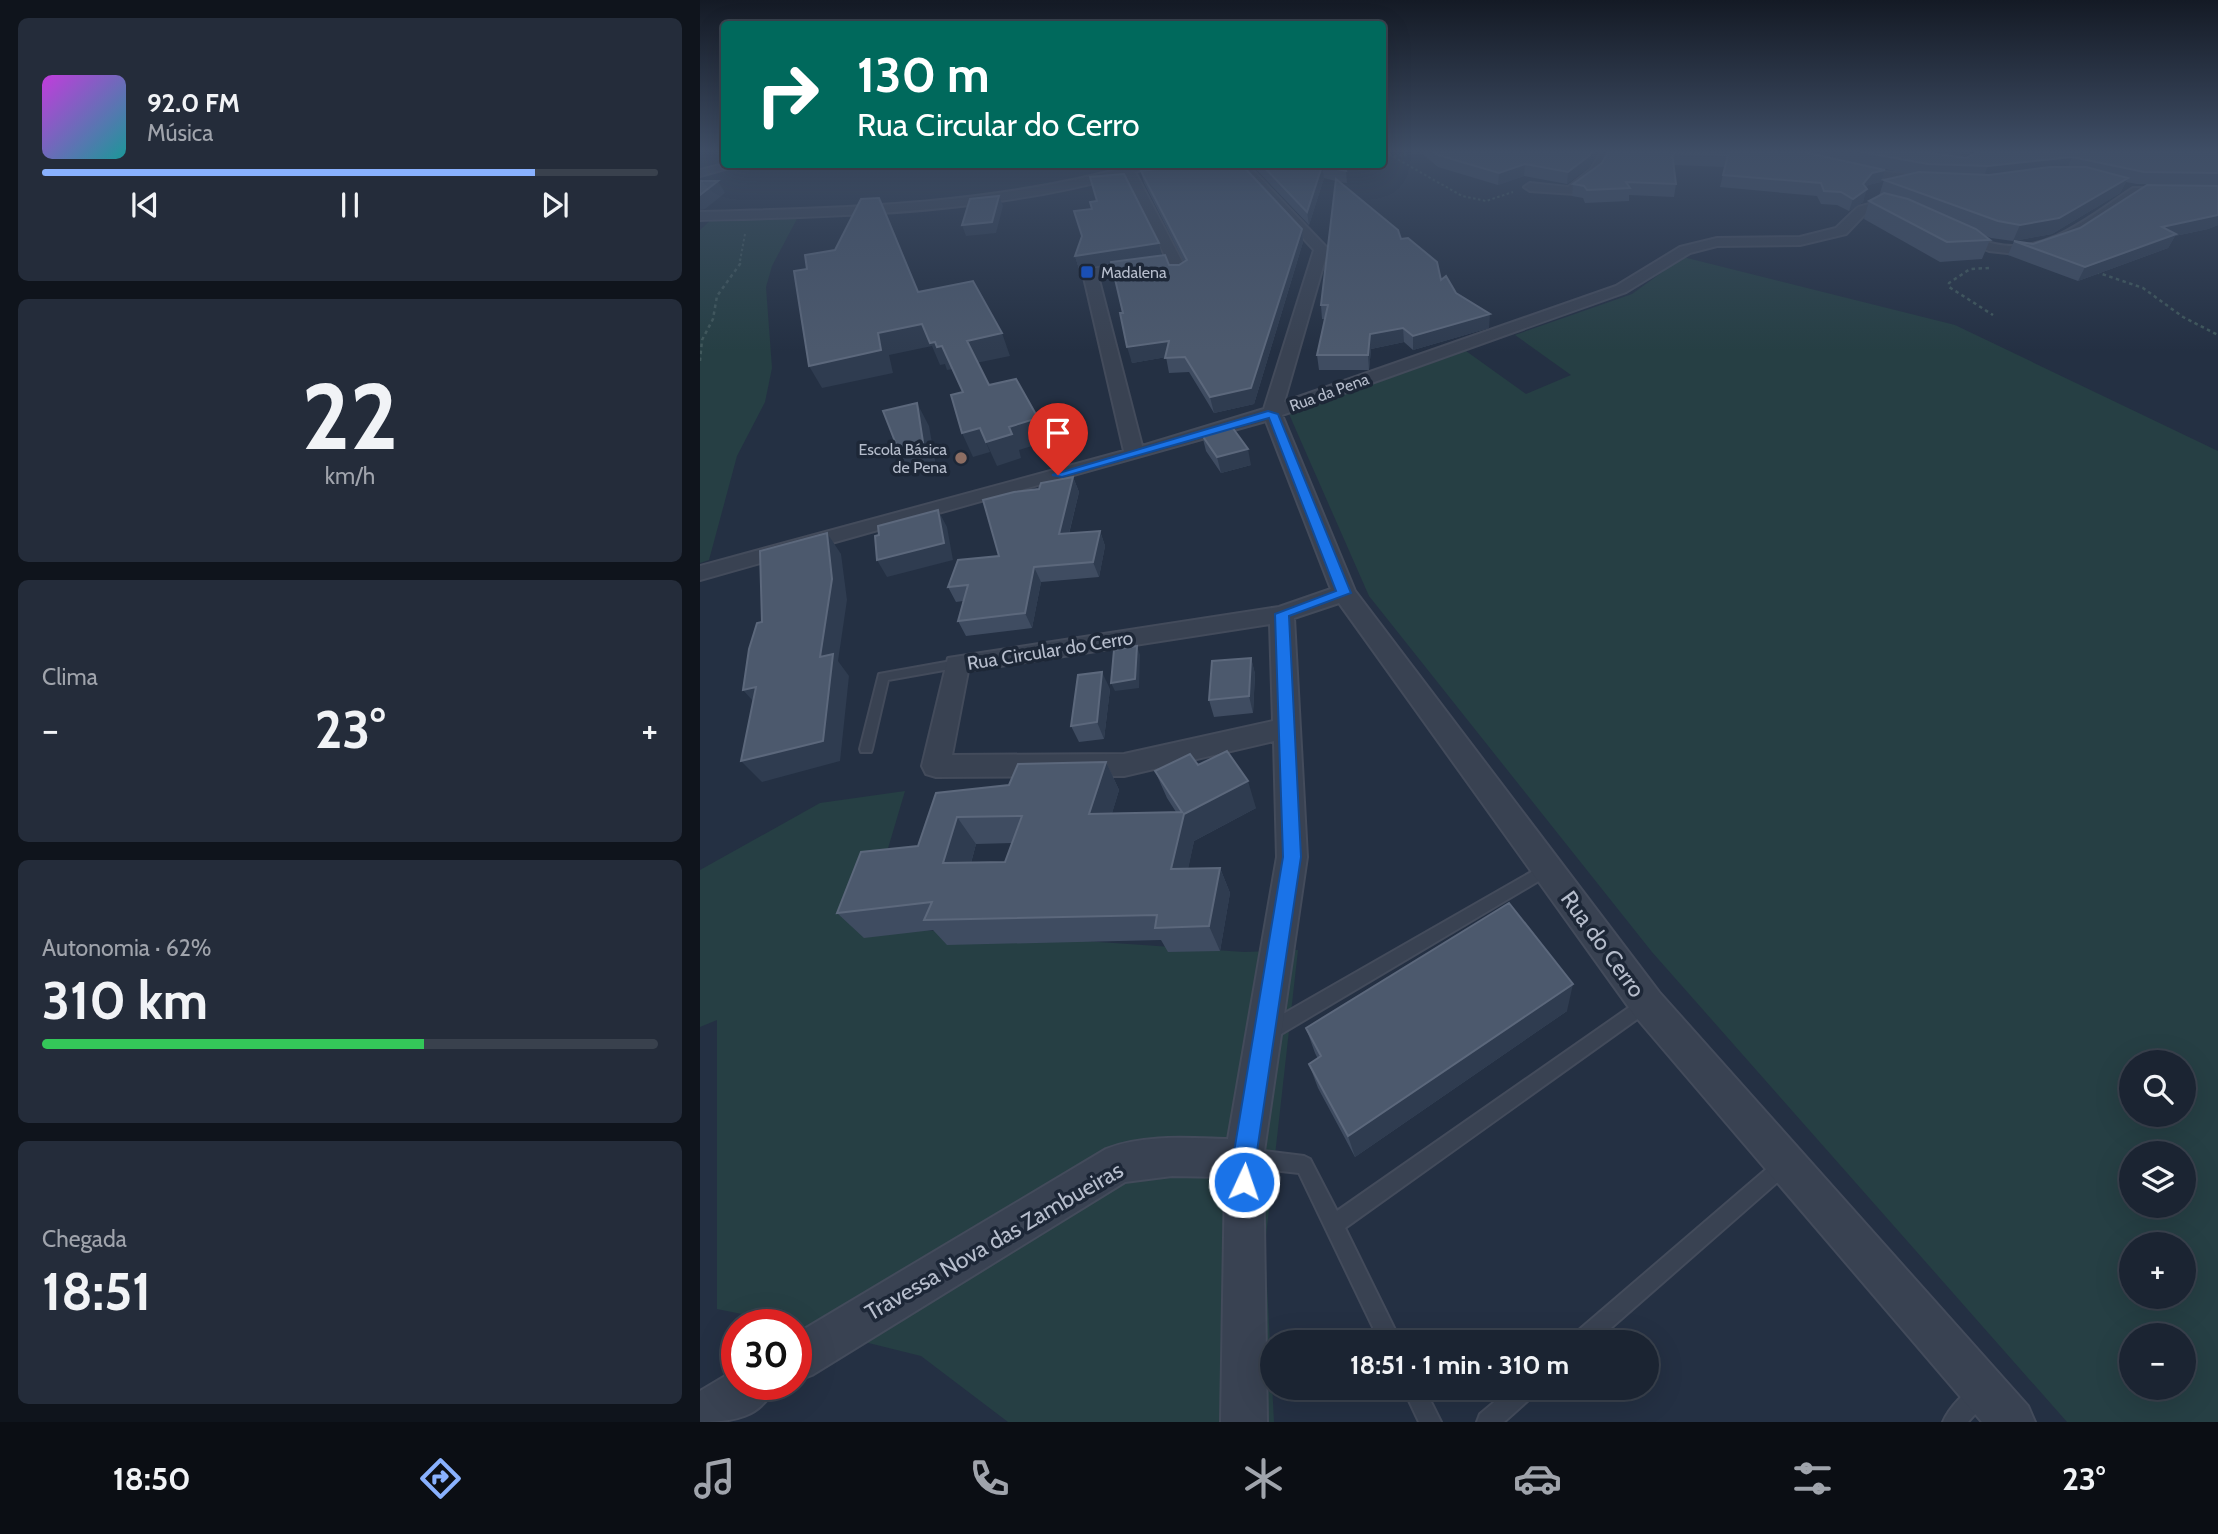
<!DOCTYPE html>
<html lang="pt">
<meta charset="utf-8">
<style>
body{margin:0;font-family:Cabin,sans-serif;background:#242c3a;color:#f1f3f6;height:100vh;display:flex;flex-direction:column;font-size:26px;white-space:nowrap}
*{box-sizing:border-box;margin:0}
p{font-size:23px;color:#a0a4ac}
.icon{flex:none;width:38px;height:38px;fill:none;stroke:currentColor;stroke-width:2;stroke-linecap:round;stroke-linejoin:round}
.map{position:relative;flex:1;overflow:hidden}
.drawer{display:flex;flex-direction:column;gap:18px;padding:18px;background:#0f141c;width:700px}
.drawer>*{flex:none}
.top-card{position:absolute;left:21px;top:21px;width:665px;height:147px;border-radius:7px;box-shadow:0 7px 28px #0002,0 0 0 2px #39414d;background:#00695c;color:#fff;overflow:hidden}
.fabs{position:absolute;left:1419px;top:1050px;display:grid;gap:14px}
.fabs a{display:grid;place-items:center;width:77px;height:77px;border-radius:50%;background:#1b2432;box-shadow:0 7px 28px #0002,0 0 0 2px #39414d;font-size:35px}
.speed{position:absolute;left:21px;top:1309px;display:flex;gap:14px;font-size:35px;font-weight:700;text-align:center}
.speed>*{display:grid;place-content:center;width:91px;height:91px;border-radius:50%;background:#1b2432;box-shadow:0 7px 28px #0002,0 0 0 2px #39414d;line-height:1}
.speed .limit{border:10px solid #d22;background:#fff;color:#111}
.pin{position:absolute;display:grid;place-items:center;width:60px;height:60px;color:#fff;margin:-72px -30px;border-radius:50% 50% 50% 0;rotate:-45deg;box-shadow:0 0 7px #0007}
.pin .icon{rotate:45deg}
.me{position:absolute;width:77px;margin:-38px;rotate:3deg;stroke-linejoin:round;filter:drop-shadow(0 0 5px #0008)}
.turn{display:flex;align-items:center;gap:24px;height:147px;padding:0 21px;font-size:32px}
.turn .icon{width:91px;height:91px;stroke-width:2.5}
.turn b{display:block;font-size:49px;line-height:60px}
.big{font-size:52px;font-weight:700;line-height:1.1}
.drawer .widget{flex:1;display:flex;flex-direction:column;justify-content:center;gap:10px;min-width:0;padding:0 24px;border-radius:10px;background:#242c3a}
.drawer .dial{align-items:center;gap:0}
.dial b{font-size:91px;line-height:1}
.song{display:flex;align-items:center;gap:21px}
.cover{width:84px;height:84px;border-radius:10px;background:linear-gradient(135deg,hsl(290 70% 55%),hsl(180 70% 35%))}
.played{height:7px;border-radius:4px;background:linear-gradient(90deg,#89b1fe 80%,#39414d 80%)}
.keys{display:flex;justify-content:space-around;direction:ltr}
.heat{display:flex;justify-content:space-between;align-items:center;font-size:38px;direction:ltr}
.charge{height:10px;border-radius:5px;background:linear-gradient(90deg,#34c759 62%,#39414d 0)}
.trip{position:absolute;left:560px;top:1330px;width:399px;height:70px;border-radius:35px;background:#1b2432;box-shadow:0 7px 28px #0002,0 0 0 2px #39414d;font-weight:700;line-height:70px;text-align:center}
.dock{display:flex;height:112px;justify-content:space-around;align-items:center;background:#0b0e14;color:#a0a4ac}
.dock .icon{width:49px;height:49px}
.dock .active{color:#89b1fe}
.dock b{font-size:32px;color:#f1f3f6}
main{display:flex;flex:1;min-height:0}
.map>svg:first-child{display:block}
.green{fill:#263f44;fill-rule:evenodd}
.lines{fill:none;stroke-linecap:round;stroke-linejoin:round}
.service-casing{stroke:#434b5b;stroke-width:4}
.minor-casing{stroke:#434b5b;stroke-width:4}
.path-far1{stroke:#40585b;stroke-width:2;stroke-dasharray:2.5 2.5;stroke-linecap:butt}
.path{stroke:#40585b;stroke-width:2.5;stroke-dasharray:3.5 3.5;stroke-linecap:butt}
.service{fill:#394252;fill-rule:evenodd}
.minor{fill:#394252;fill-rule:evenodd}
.wall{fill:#3f4c61;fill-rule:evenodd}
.shaded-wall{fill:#2f3c50}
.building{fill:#4c596d;stroke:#5c687c;stroke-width:2;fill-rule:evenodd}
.route{fill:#1a73e8;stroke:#114b97;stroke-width:2}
.transit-dot{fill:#1a4fb4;stroke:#1d2737;stroke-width:2.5}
.education-dot{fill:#8d6e63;stroke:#1d2737;stroke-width:2.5}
.labels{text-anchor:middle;stroke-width:7;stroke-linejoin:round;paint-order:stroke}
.far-poi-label{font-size:16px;fill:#b6bdcc;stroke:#1d2737;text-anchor:start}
.far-street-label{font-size:16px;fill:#b6bdcc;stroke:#1d2737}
.street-label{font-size:19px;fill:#b6bdcc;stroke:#1d2737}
.near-street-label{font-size:23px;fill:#b6bdcc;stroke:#1d2737}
</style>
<main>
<section class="drawer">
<div class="widget">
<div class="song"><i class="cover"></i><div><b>92.0 FM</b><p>Música</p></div></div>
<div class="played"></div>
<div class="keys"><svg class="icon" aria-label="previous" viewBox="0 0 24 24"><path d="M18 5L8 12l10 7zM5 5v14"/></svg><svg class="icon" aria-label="pause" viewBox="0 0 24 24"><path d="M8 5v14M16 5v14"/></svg><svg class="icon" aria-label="next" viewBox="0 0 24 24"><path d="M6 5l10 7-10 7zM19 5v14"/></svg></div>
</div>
<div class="widget dial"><b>22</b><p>km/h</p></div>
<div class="widget"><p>Clima</p>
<div class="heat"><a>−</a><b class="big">23°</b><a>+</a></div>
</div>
<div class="widget"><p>Autonomia · 62%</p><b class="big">310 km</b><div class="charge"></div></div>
<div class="widget"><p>Chegada</p><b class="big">18:51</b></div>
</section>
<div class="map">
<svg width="1518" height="1422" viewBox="0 0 1518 1422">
<rect width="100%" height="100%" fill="#243043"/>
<path class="green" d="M99 215 72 266 66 287 72 368 65 402 37 456 9 560 0 563V230L14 217Z
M983 257 1255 325 1518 451V1422H1367L952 952 669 596 589 414 766 351 826 394 871 375 815 335 932 294ZM1432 1062H1484V1115H1432ZM1432 1153H1484V1206H1432ZM1432 1244H1484V1297H1432ZM1432 1335H1484V1388H1432Z
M205 791 165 926 544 952 598 950 565 1245 574 1422H308L221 1356 96 1325 17 1309V1020L0 1027V870L120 803Z"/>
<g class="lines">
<g class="service-casing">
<path id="service" d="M257 660 263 664 261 667 188 680 172 749 171 752H161L160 749 179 674Z
M847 863 852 865 854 869 852 873 576 1037 570 1039 564 1037 562 1031 564 1025Z
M944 997 950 1000 952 1005 950 1010 645 1228 701 1342H680L599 1173 547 1167 541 1164 538 1158 541 1152 547 1149 604 1156 610 1159 637 1211Z
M1083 1157 1089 1160 1092 1166 1089 1172 895 1342H870L873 1335 1077 1160Z
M1280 1384 1287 1387 1290 1394 1287 1401 1268 1422H1243C1249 1408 1266 1389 1280 1384Z
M703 1388H724L741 1422H719Z
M811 1388H837L834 1395 804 1422H777L780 1414Z"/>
</g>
<g class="minor-casing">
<path id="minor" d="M901 152H912L899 173 875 194 830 191 824 187 830 183 868 187 891 169Z
M24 164H43L0 176V170Z
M438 164H457L435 172 488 273 481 277 473 276 470 266 398 276 442 446 564 409 614 250 535 164H547L628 249 584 402 916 286 980 247 1017 238 1100 237 1136 228 1158 207 1181 201V207L1166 213 1146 234 1100 245 1017 246 990 253 926 292 582 415 655 591 959 992 1328 1406 1335 1422H1282L935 1016 639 603 594 618 607 857 563 1158 567 1422H521L525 1177 472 1176 425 1182 112 1375 96 1381V1334L406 1149C444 1134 489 1138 528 1139L577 857 574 741 424 776 236 777 226 774 222 766 248 658 579 607 631 589 566 421 0 580V566L424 451 383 273 390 269 466 258 425 175C287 214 142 216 0 220V212C148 208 294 205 438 164ZM570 624 573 721 424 754 252 755 268 671Z
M1149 168 1233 177 1239 181 1233 185 1145 173 1143 171Z
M1433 188H1518V196L1440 195 1373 239 1326 255 1289 251 1247 234 1254 230C1268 234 1281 241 1295 244 1346 256 1393 214 1433 188Z
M37 1369V1384H76C62 1418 33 1422 0 1422V1391Z"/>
</g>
<path class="path-far1" d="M685 152 762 196 786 201 813 192
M694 156 721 152
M40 261 45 234"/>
<path class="path" d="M1289 268 1270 269 1249 283V287L1293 315
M1396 272 1443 288 1483 317 1518 335
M0 361 2 340 13 319 17 296 40 264V259"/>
<use href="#service" class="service"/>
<use href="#minor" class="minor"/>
</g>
<path class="wall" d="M720 152H898L889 167 867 184 824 176 798 185 738 167Z
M908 152H1272L1261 158H1266L1518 152V225L1508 229 1475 236 1468 248 1378 281 1308 255 1314 241 1333 244 1380 228 1483 185 1437 184 1426 182 1420 193 1352 234 1313 241 1291 238 1284 235 1290 240 1282 259 1240 262 1164 219 1169 201 1179 196 1184 180 1211 174 1174 167 1185 170 1181 182 1168 185 1166 188 1163 202 1149 211 1137 205 1121 204 1117 196 1020 187 1025 167 973 165 976 184 974 197 929 195V201L885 203 883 198 872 196 873 184 902 163Z
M451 164H541L602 229 603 242 554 404 514 413 489 372 469 373 466 357 432 363 423 313 412 264 379 269 375 256 462 255 469 265H479L484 262 444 183 441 171 452 169Z
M551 164H643L646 171 647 183 640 182 701 239 789 328 713 350 704 342 671 349 669 370H619L617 355 625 319H622L621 305 636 181 624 178 609 225Z
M502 435 551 465 521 473 506 451Z
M373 477 379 492 369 534 400 531 405 546 399 577 341 582 332 628 266 636 258 621 263 601 256 602 248 587 299 556 339 489Z
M551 658 555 674 553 713 514 717 509 700Z
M410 689 404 739 379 742 371 726Z
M406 762 419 790 412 813 476 812 467 798 455 771 498 765 556 808 494 841 488 868H520L530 893 520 951 468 952 461 940 247 945 233 930 164 938 137 913 218 846 236 793 309 785ZM312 843 305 862 271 863 276 844Z
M867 1011 655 1157 618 1088 609 1064 618 1059 615 1053 606 1028Z"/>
<path class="shaded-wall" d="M892 152H898L889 167 867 184 868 172Z
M1262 152H1272L1259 158Z
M1372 157 1367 169 1283 178 1288 166Z
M825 164 824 176 798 185 799 173Z
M622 166 624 178 609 225 607 212Z
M1185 170 1181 182 1168 185 1163 192 1167 189 1163 202 1149 211 1153 199 1172 173Z
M1428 178 1420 193 1352 234 1313 241 1320 225Z
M18 181 25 193 5 209 0 210V195Z
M299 196 303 206 296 233 266 236 262 225Z
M179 198 188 217 227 313 218 292Z
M1518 215V225L1508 229 1475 236 1468 248 1378 281 1385 267 1462 227Z
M602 229 603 242 554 404 514 413 510 397Z
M459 243 462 256 379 269 375 256Z
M790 314 789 328 713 350V336Z
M222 324 235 342 242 346 252 369 247 370 245 364 240 365 232 346 189 355 193 373 122 388 109 366 178 333Z
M703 328 704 342 671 349 669 370 668 355 670 334Z
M302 333 310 356 276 363 267 341Z
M469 341 473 356 432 363 427 347Z
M217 403 229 426 236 466 211 473 198 449Z
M338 418 348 441 319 450 321 458 297 466 286 442 309 427Z
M280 428 290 452 273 457 262 433Z
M548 449 551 465 521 473 517 457Z
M373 477 379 492 365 549 359 534Z
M238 510 247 527 253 560 187 577 177 560Z
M400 531 405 546 399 577 393 562Z
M127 533 141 554 147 600 138 661 149 676 140 761 62 782 41 761 120 657Z
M334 567 341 582 332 628 325 613Z
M437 646 440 655 439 688 415 691 411 683Z
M551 658 555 674 553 713 549 696Z
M402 672 410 689 404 739 397 722Z
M56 687 62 711 43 690Z
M406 762 419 790 404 840 389 814Z
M548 781 556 808 494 841 483 894 471 869 484 814Z
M257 817 276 844 264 889 243 863Z
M520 868 530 893 520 951 509 926Z
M873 984 867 1011 655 1157 648 1136Z"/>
<path class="building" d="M734 152H892L890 155 868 172 825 164 799 173 738 155Z
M908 152H1103L1185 170 1172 173 1163 184 1167 189 1153 199 1141 192 1124 191 1121 183 1023 175 1028 155 972 153 976 184 926 182 930 188 887 190 884 186 873 184 902 163Z
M1161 152H1224L1266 158 1277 152H1518V173L1444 172 1372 157 1288 166 1228 164Z
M460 164H541L602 229 551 388 510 397 485 357 465 358 469 341 427 347 420 313H423L411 262 465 255 469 265H479L487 260 441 171 465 168Z
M561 164H643L646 171 622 166 607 212Z
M1350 167H1386L1428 178 1359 218 1320 225 1298 221 1184 180 1219 172 1289 175Z
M424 174 459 243 375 256 382 236 374 211 392 209 390 202 397 201 390 177Z
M636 179 698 230 701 239 708 238 737 262 741 280 746 276 756 293 790 314 713 336 703 328 670 334 668 355H617L628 305H621Z
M0 181H18L0 195Z
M1447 185 1518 186V215L1462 227 1476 234 1385 267 1314 241 1333 244 1380 228Z
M1184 193 1208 199 1276 229 1290 240 1247 242 1169 201Z
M299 196 292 222 262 225 270 199Z
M179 198 218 292 273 281 302 333 267 341 289 385 316 379 338 418 309 427 312 434 286 442 280 428 262 433 251 395 263 392 242 346 237 347 235 342 230 343 222 324 178 333 181 350 109 366 94 271 107 269 105 255 135 250 161 199Z
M217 403 223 442 198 449 183 411Z
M532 427 548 449 517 457 502 435Z
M373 477 359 534 400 531 393 562 334 567 325 613 258 621 268 585 248 587 258 560 299 556 283 500 314 492 339 489 341 483Z
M238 510 244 543 177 560 175 536 179 535 178 526Z
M127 533 132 579 120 657 133 654 123 741 41 761 56 687 43 690 49 649 57 623 62 622 60 551Z
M437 646 435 679 411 683 414 650Z
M551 658 549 696 509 700 512 661Z
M402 672 397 722 371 726 378 675Z
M527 751 548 781 484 814 471 869 520 868 509 926 455 928 457 915 224 920 232 902 137 913 161 852 218 846 236 793 309 785 318 764 406 762 389 814 482 812 455 771 490 754 498 765ZM322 816 305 862 243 863 257 817Z
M809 903 873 984 648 1136 609 1064 621 1056 606 1028Z"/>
<linearGradient id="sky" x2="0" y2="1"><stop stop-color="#141a25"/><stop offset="0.43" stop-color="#3f4e66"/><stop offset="1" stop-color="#3f4e66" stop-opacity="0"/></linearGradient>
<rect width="1518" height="351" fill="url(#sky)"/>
<path class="route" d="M568 411 578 414 651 593 589 616 601 857 556 1158V1182L553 1191 544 1194 536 1191 532 1182 533 1158 583 857 575 614 636 591 569 418 362 477 352 475Z"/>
<rect class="transit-dot" x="380" y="265" width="14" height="14" rx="3.5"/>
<circle class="education-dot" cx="261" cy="458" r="7"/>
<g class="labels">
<g class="far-poi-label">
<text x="401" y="278">Madalena</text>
<text x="247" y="455" text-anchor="end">Escola Básica<tspan x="247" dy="18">de Pena</tspan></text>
</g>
<g class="far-street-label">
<text transform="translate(629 392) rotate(-20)" y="6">Rua da Pena</text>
</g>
<g class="street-label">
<text transform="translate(350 650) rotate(-9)" y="7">Rua Circular do Cerro</text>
</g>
<g class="near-street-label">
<text transform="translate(903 944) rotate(54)" y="8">Rua do Cerro</text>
<text transform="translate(294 1241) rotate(-30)" y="8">Travessa Nova das Zambueiras</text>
</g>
</g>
</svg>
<div class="fabs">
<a><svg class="icon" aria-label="search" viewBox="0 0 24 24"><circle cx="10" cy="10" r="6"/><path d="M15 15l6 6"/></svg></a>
<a><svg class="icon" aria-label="layers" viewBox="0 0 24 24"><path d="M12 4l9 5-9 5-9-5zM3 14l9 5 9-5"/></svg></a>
<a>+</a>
<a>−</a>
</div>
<div class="speed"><div class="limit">30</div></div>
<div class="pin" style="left:358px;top:475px;background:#d93025"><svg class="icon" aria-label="arrive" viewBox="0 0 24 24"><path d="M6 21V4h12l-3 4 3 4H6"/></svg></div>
<svg class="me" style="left:544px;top:1182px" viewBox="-20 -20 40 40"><circle r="17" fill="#1a73e8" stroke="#fff" stroke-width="3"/><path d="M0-11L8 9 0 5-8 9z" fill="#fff"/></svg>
<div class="trip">18:51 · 1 min · 310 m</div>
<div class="top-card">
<div class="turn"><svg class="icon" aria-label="right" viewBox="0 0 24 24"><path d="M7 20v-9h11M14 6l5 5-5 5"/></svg><div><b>130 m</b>Rua Circular do Cerro</div></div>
</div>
</div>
</main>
<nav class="dock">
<b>18:50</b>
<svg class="icon active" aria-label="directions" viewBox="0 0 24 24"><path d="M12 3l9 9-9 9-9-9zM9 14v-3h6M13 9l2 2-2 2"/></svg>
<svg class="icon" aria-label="music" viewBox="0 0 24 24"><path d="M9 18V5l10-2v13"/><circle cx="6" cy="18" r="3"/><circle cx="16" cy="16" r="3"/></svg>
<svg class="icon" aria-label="phone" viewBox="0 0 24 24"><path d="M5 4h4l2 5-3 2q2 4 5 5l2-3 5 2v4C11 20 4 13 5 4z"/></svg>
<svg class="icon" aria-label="climate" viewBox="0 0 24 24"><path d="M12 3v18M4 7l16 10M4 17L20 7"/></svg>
<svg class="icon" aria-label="car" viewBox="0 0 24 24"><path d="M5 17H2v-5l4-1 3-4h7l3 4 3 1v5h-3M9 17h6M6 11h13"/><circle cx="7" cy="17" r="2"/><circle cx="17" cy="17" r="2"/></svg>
<svg class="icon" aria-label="filters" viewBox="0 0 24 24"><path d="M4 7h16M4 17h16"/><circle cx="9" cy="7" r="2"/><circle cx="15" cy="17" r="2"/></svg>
<b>23°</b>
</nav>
